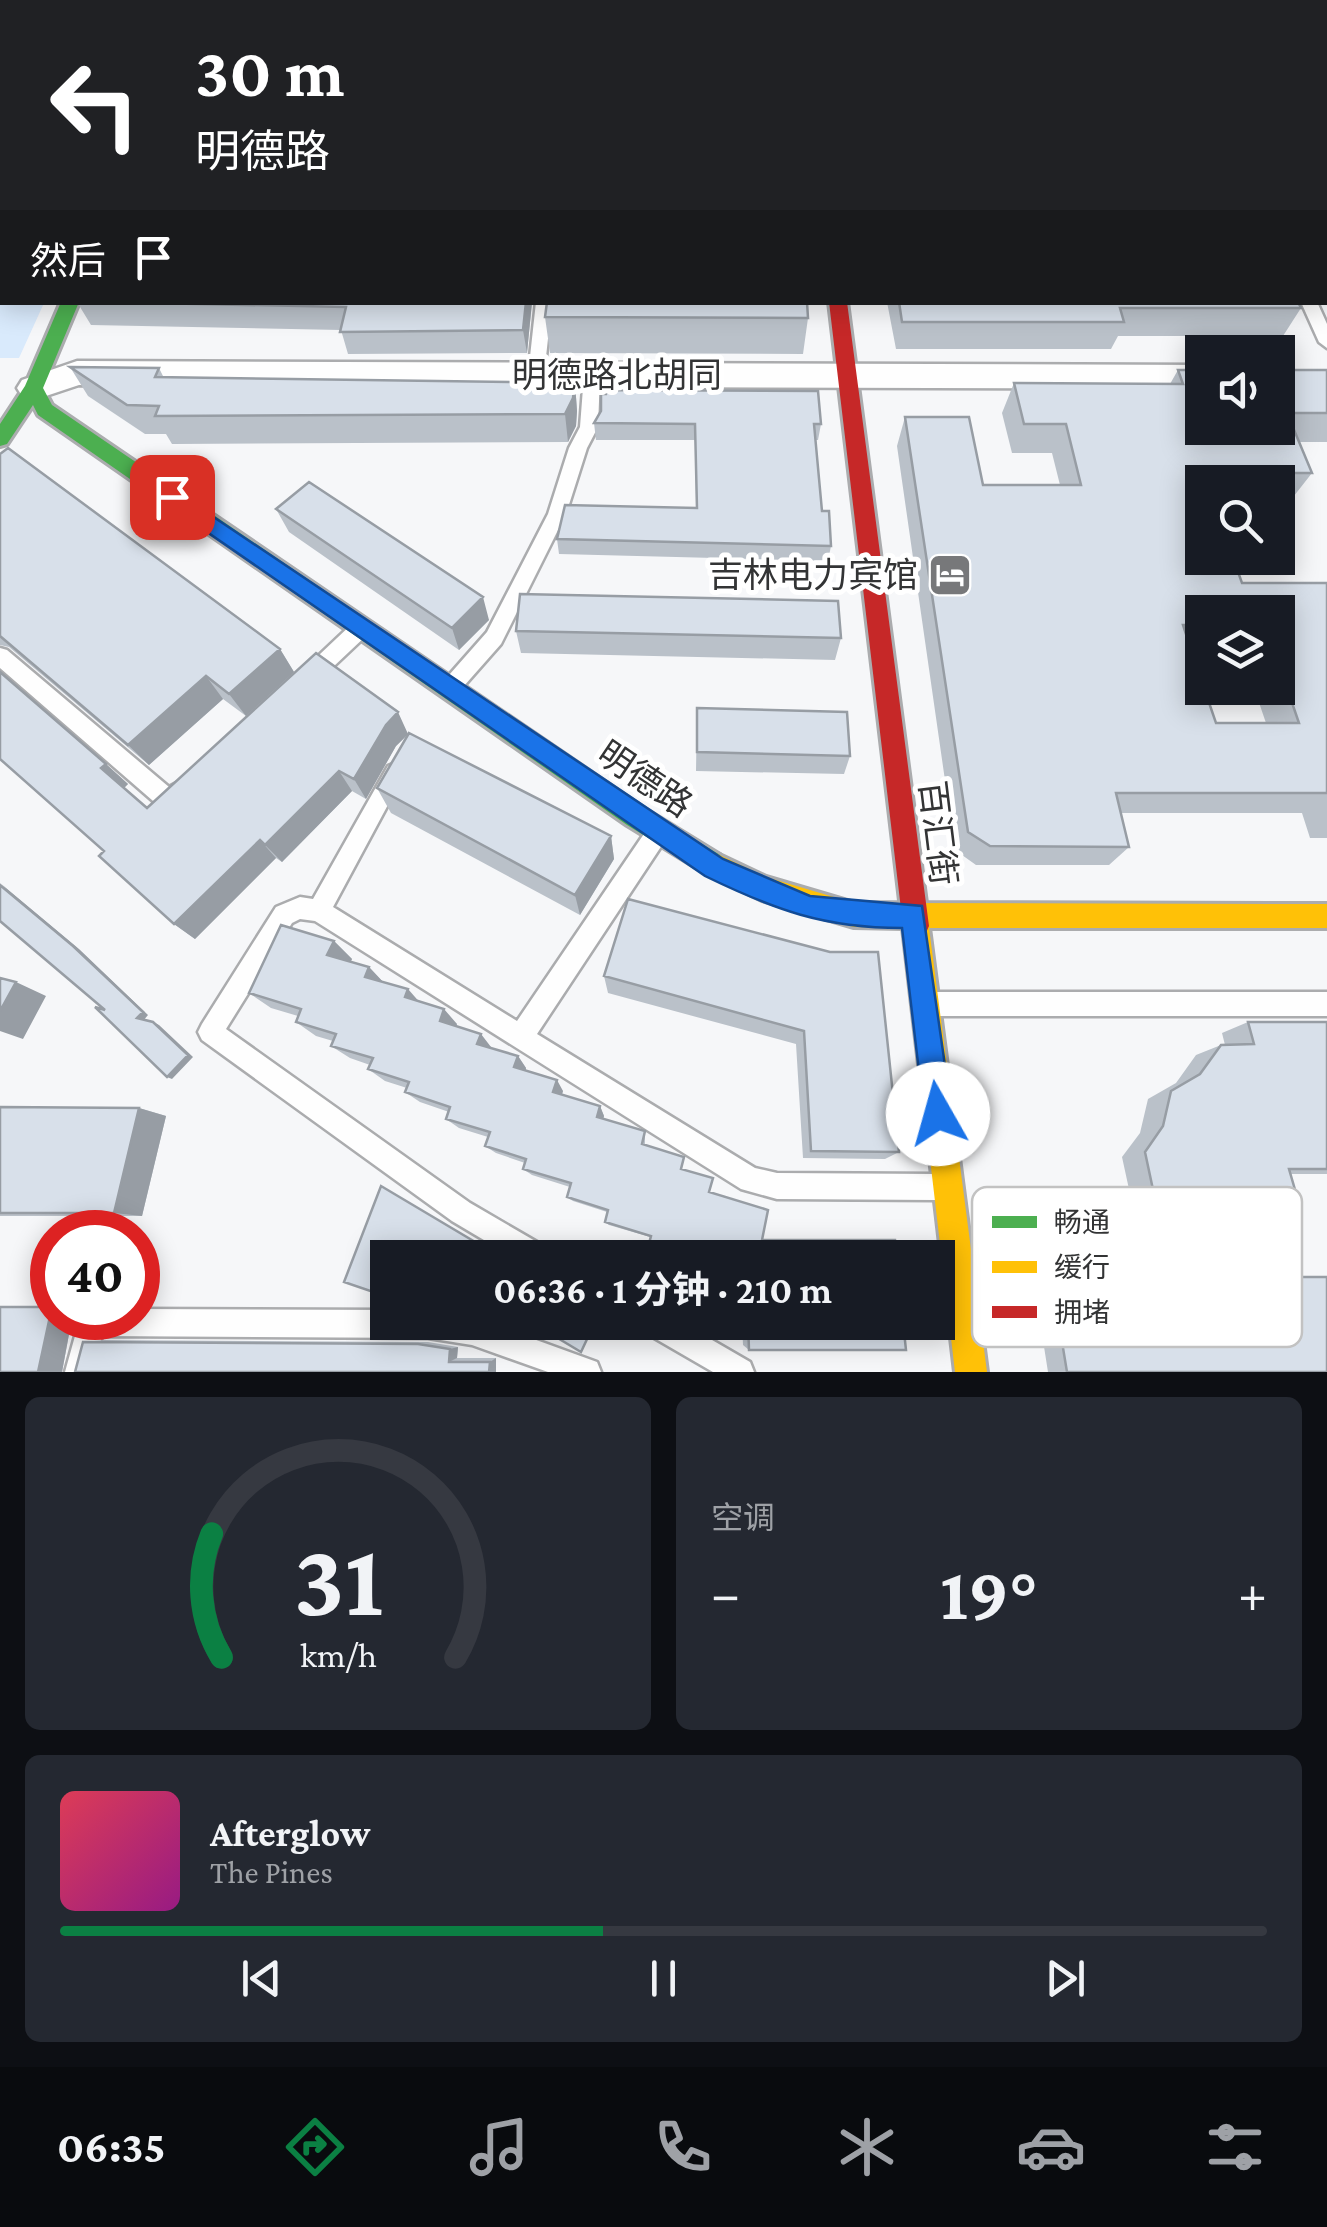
<!DOCTYPE html>
<html lang="zh">
<meta charset="utf-8">
<style>
body{margin:0;font-family:"Crimson Pro","Noto Sans SC",serif;background:#242831;color:#f1f3f6;height:100vh;display:flex;flex-direction:column;font-size:38px;white-space:nowrap}
*{box-sizing:border-box;margin:0}
p{font-size:32px;color:#9ea1a6}
.icon{flex:none;width:55px;height:55px;fill:none;stroke:currentColor;stroke-width:2;stroke-linecap:round;stroke-linejoin:round}
.map{position:relative;height:1372px;overflow:hidden}
.sheet{display:flex;flex-direction:column;gap:25px;padding:25px;background:#0d0f14;flex:1}
.sheet>*{flex:none}
.banner{position:absolute;left:0px;top:0px;width:1328px;height:305px;box-shadow:0 5px 25px #0003;background:#202124;color:#fff;overflow:hidden}
.tools{position:absolute;left:1185px;top:335px;display:grid;gap:20px}
.tools a{display:grid;place-items:center;width:110px;height:110px;border-radius:0px;background:#171b24;box-shadow:0 5px 25px #0003;font-size:50px}
.speed{position:absolute;left:30px;top:1210px;display:flex;gap:20px;font-size:50px;font-weight:700;text-align:center}
.speed>*{display:grid;place-content:center;width:130px;height:130px;border-radius:50%;background:#171b24;box-shadow:0 5px 25px #0003;line-height:1}
.speed .limit{border:15px solid #d22;background:#fff;color:#111}
.pin{position:absolute;display:grid;place-items:center;width:85px;height:85px;color:#fff;margin:-42px;border-radius:20px;box-shadow:0 5px 15px #0006}
.me{position:absolute;width:110px;margin:-55px;rotate:353deg;stroke-linejoin:round;filter:drop-shadow(0 0 8px #0008)}
.turn{display:flex;align-items:center;gap:35px;height:210px;padding:0 30px;font-size:45px}
.turn .icon{width:130px;height:130px;stroke-width:2.5}
.turn b{display:block;font-size:70px;line-height:85px}
.then{display:flex;align-items:center;height:95px;padding:0 30px;background:#0003;gap:20px;font-size:38px}
.big{font-size:75px;font-weight:700;line-height:1.1}
.sheet .widget{flex:1;display:flex;flex-direction:column;justify-content:center;gap:15px;min-width:0;padding:0 35px;border-radius:15px;background:#242831}
.sheet .dial{align-items:center;gap:0}
.dial svg{height:260px;overflow:visible;fill:none;stroke:#363941;stroke-width:7;stroke-linecap:round;text-anchor:middle}
.dial text{fill:#f1f3f6;stroke:none}
.song{display:flex;align-items:center;gap:30px}
.cover{width:120px;height:120px;border-radius:15px;background:linear-gradient(135deg,hsl(350 70% 55%),hsl(310 70% 35%))}
.played{height:10px;border-radius:5px;background:linear-gradient(90deg,#0b8043 45%,#363941 45%)}
.keys{display:flex;justify-content:space-around;direction:ltr}
.heat{display:flex;justify-content:space-between;align-items:center;font-size:55px;direction:ltr}
.sheet .tiles{flex:1;display:grid;gap:25px;grid-template-columns:1fr 1fr}
.widget:last-child{grid-column:span 2}
.trip{position:absolute;left:370px;top:1240px;width:585px;height:100px;border-radius:0px;background:#171b24;box-shadow:0 5px 25px #0003;font-weight:700;line-height:100px;text-align:center}
.menu{display:flex;height:160px;justify-content:space-around;align-items:center;background:#090b0e;color:#9ea1a6}
.menu .icon{width:70px;height:70px}
.menu .on{color:#0b8043}
.menu b{font-size:45px;color:#f1f3f6}
.map>svg:first-child{display:block}
.green{fill:#d9eafc}
.lines{fill:none;stroke-linecap:round;stroke-linejoin:round}
.lane-casing{stroke:#abacae;stroke-width:5}
.street-casing{stroke:#abacae;stroke-width:5}
.fast-casing{stroke:#abacae;stroke-width:6}
.slow-casing{stroke:#abacae;stroke-width:6}
.jam-casing{stroke:#abacae;stroke-width:6}
.lane{fill:#fefefe;fill-rule:evenodd}
.street{fill:#fefefe;fill-rule:evenodd}
.fast{fill:#4caf50;fill-rule:evenodd}
.slow{fill:#ffc107;fill-rule:evenodd}
.jam{fill:#c62828;fill-rule:evenodd}
.wall{fill:#bac1c9;fill-rule:evenodd}
.shaded-wall{fill:#979da4}
.building{fill:#d8e0ea;stroke:#979da4;stroke-width:2.5;fill-rule:evenodd}
.route{fill:#1a73e8;stroke:#114b97;stroke-width:2.5}
.labels{text-anchor:middle;stroke-width:10;stroke-linejoin:round;paint-order:stroke}
.street-label{font-size:35px;fill:#333435;stroke:#fff}
.poi-label{font-size:35px;fill:#333435;stroke:#fff;text-anchor:end}
.key{fill:#fff;stroke:#c2c2c2;stroke-width:2.5}
.key-label{font-size:28px;fill:#333435}
</style>
<div class="map">
<svg width="1327" height="1372" viewBox="0 0 1327 1372">
<rect width="100%" height="100%" fill="#f6f7f9"/>
<path class="green" d="M0 270 2 302 44 303 19 358H0Z"/>
<g class="lines">
<g class="lane-casing">
<path id="lane" d="M536 302H552L544 375 536 381 528 375Z
M1301 302H1317L1327 324V348L1319 342Z
M592 369 600 375 598 427 587 448 566 514 501 644 456 695 449 698 442 695 439 689 442 683 487 632 548 514 569 448 580 427 584 375Z
M361 620 368 622 371 628 368 634 315 684 308 687 301 684 298 678 301 672 354 622Z
M0 648 7 650 169 787 182 780 189 783 193 790 189 797 168 810 160 807 0 668Z
M395 763 402 766 405 773 333 907 517 1021 650 825 658 822 666 825 669 832 666 839 537 1034 755 1168 777 1173 935 1174 944 1178 948 1187 944 1196 935 1200 777 1199 741 1189 315 921 300 919 292 923 226 1029 470 1203 549 1249 553 1258H514L452 1221 202 1040 198 1032 202 1024 276 907 300 897 313 899 388 766Z
M931 992H1327V1016H931L923 1012 919 1004 923 996Z
M138 1309 388 1310V1322H487L597 1362 601 1372H548L472 1345 428 1338 102 1336 93 1372H65L80 1318H138Z
M641 1322H681L750 1362 754 1372H713L644 1332Z"/>
</g>
<g class="street-casing">
<path id="street" d="M1013 0H1037L1038 2H1014Z
M77 361 1202 365V389L79 385 34 400 22 396 17 388 22 380Z"/>
</g>
<g class="fast-casing">
<path id="fast" d="M0 146H2V156H0Z
M61 302H79L43 388 52 405 645 809 720 855 723 863 720 871 711 875 702 871 627 825 38 415 33 405 7 444 0 446V424L25 386Z"/>
</g>
<g class="slow-casing">
<path id="slow" d="M711 851 766 877 854 903 1327 904V928H929L987 1372H955L903 928 854 927 762 900 702 871 699 863 702 855Z"/>
</g>
<g class="jam-casing">
<path id="jam" d="M794 0H808V2H794Z
M829 302H847L929 926 925 935 916 939 907 935 903 926Z"/>
</g>
<use href="#lane" class="lane"/>
<use href="#street" class="street"/>
<use href="#fast" class="fast"/>
<use href="#slow" class="slow"/>
<use href="#jam" class="jam"/>
</g>
<path class="wall" d="M0 0H170L169 2H2V131H0Z
M1053 0H1317L1319 2H1053Z
M1325 12 1327 15V303L1325 299Z
M2 182V249H0V185Z
M77 302H532L527 353 348 354 341 330 91 325Z
M887 302H1298L1301 308 1283 336H1118L1111 349H896Z
M545 317 808 318 803 354 550 353Z
M70 367 159 368 164 378 575 383 577 411 576 426 568 442 172 444 166 434H145L88 396Z
M1178 370H1327V442H1299L1312 473 1290 501H1278V482H1202L1242 583H1327V838H1310L1302 813H1121L1129 847 1109 865H976L955 850 897 446 905 417 983 485H1060L1052 453H1012L1002 413 1014 383 1170 384ZM1202 612H1278V688H1254L1266 723H1216L1192 650H1202Z
M594 423 821 424 818 440H815L822 511 831 546 828 561 559 554 557 539 696 508 695 440H596Z
M0 454 280 649 294 672 246 716 223 699 149 765 9 647 0 645Z
M276 509 489 620 459 650 289 532Z
M516 631 841 638 835 660 521 653Z
M697 708 850 756 844 774 696 771Z
M408 734 611 836 614 859 580 915 391 813 377 788 408 735 396 746 366 799 352 791 282 862 276 858 195 939 174 924 104 851 106 764 128 784 124 788 147 808Z
M334 941 352 959 350 962 369 967 383 982 457 1024 456 1026 491 1047V1048L518 1056 526 1068V1071L563 1091 562 1095 600 1106 604 1116 603 1119 645 1131V1145L681 1169 762 1240 896 1258H664L648 1253 650 1237 609 1225 605 1222 607 1212 573 1201 567 1197 570 1187 532 1175 523 1169 525 1163 496 1153 485 1146 488 1137 459 1128 446 1119 449 1112 420 1102 405 1092 407 1088 385 1081 368 1069 370 1065 350 1058 331 1046 333 1041 316 1036 296 1022 298 1016 271 1008 249 993Z
M830 952 899 1152 885 1159 803 1158 796 1044 608 993 604 976Z
M1248 1022H1327V1174H1290L1298 1200 1268 1204 1132 1203 1122 1157 1140 1133 1148 1099 1176 1083 1196 1055 1221 1045H1225L1222 1033Z
M0 1107 139 1108 166 1116 142 1216H0Z
M1140 1263 1143 1277 1327 1372H1048L1031 1264Z
M0 1306H52V1318H72L62 1372H0Z
M742 1322H903L749 1350 743 1345Z
M105 1340 428 1342 458 1347 457 1358H496V1372H75L83 1342Z"/>
<path class="shaded-wall" d="M152 0H170L169 2H151Z
M526 302H532L527 353 523 330Z
M575 383 577 411 576 426 568 442 565 414Z
M483 597 489 620 459 650 452 628Z
M280 649 294 672 246 716 229 694Z
M206 676 223 699 149 765 128 745Z
M398 712 408 734 396 746 366 799 354 779 386 725Z
M106 764 128 784 124 788 101 768Z
M339 771 352 791 282 862 265 845Z
M611 836 614 859 580 915 575 895Z
M260 840 276 858 195 939 174 924Z
M0 883 79 949 148 1015 143 1021 137 1018Z
M334 941 352 959 346 972 327 955Z
M369 967 385 984 365 977Z
M16 982 46 996 23 1039 0 1031V1011Z
M408 989 422 1005 405 997Z
M444 1009 457 1024 452 1035 440 1021Z
M153 1022 159 1025 193 1057 172 1079 167 1077Z
M481 1034 491 1047 488 1057 477 1044Z
M518 1056 526 1068 523 1079 514 1067Z
M557 1080 563 1091 559 1102 553 1092Z
M600 1106 604 1116 601 1126 597 1117Z
M139 1108 166 1116 142 1216 114 1213Z
M52 1307V1318H72L62 1372H38Z
M458 1347 457 1358 449 1362 450 1349Z
M496 1358V1372H489L490 1362Z"/>
<path class="building" d="M0 0H152L151 2H2V110H0Z
M210 0H766V2H209Z
M837 0H1017L1018 2H838Z
M1074 0H1317L1319 2H1074Z
M1325 12 1327 15V100H1325Z
M1325 101 1327 106V223L1325 219Z
M2 182V229H0V185Z
M103 302H526L523 330 340 332 346 307Z
M547 302H807L808 318 545 317Z
M899 302H1298L1301 308H1120L1124 322H902Z
M70 367 159 368 155 377 575 383 573 398 565 414 155 416 159 406 127 405Z
M1178 370H1202V428H1278V370H1327V413H1287L1312 473H1203L1207 482H1202V558H1233L1242 583H1327V793H1116L1129 847 990 846 968 832 905 417H969L983 485H1081L1066 424H1024L1014 383 1183 384ZM1202 612H1278V662L1299 723H1216L1204 688H1202V683L1183 625H1202Z
M607 390 818 391 821 424H814L822 511H829L831 546 557 539 565 505 697 508 695 424 594 423 601 411V394H606Z
M8 448 280 649 229 694 206 676 128 745 0 636V454Z
M309 482 483 597 452 628 276 509Z
M520 594 838 601 841 638 516 631Z
M316 653 398 712 386 725 354 779 339 771 265 845 260 840 174 924 99 856 104 851 0 759V672L106 764 101 768 147 808Z
M697 708 847 712 850 756 697 752Z
M409 733 611 836 575 895 377 788Z
M0 885 73 946 143 1012 137 1018 153 1022 188 1055 167 1077 95 1007 105 1010 0 921Z
M628 899 830 952H878L899 1152 811 1151 804 1031 604 976Z
M281 925 334 941 327 955 369 967 365 977 408 989 405 997 444 1009 440 1021 481 1034 477 1044 518 1056 514 1067 557 1080 553 1092 600 1106 597 1117 645 1131 642 1144 684 1157 681 1169 713 1178 709 1192 768 1210 762 1240H895L896 1258H667L647 1251 651 1236 605 1222 608 1210 567 1197 571 1183 523 1169 526 1159 485 1146 490 1132 446 1119 450 1107 405 1092 409 1082 368 1069 373 1058 331 1046 336 1034 296 1022 301 1009 249 993Z
M0 978 16 982 0 1011Z
M1248 1022H1327V1169H1289L1298 1200 1155 1199 1145 1152 1163 1126 1171 1091 1200 1074 1221 1045 1254 1044Z
M0 1107 139 1108 114 1213H0Z
M381 1186 502 1258H423L411 1250 408 1258H388V1297L344 1282Z
M1049 1263H1140L1143 1277H1327V1372H1067Z
M0 1307H52L38 1372H0Z
M531 1322H595L581 1352Z
M748 1322H903L906 1350H749Z
M83 1342 418 1344 450 1349 449 1362H490L489 1372H75Z"/>
<path class="route" d="M172 489 723 859 810 896 922 906 952 1114 948 1124 938 1128 928 1124 924 1114 902 928C824 928 775 910 705 876L165 503 162 497Z"/>
<defs>
<g id="hotel-square" transform="scale(2.25)"><rect x="-9" y="-9" width="18" height="18" rx="4" fill="#77787a" stroke="#fff"/><path d="M-6-4.5h1.5V1H6V5H4.5V3h-9V5H-6ZM-4 0a1.8 1.8 0 1 1 3.6 0ZM.5 0V-2.5h3Q6-2.5 6 0Z" fill="#fff"/></g>
</defs>
<g fill-rule="evenodd">
<use href="#hotel-square" x="950" y="575"/>
</g>
<g class="labels">
<g class="street-label">
<text x="617" y="387">明德路北胡同</text>
<text transform="translate(645 779) rotate(34)" y="12">明德路</text>
<text transform="translate(938 833) rotate(83)" y="12">百汇街</text>
</g>
<g class="poi-label">
<text x="918" y="587">吉林电力宾馆</text>
</g>
</g>
<rect x="972" y="1187" width="330" height="160" rx="15" class="key"/>
<rect x="992" y="1216" width="45" height="12" fill="#4caf50"/>
<rect x="992" y="1261" width="45" height="12" fill="#ffc107"/>
<rect x="992" y="1306" width="45" height="12" fill="#c62828"/>
<g class="key-label">
<text x="1054" y="1232">畅通</text>
<text x="1054" y="1277">缓行</text>
<text x="1054" y="1322">拥堵</text>
</g>
</svg>
<div class="tools">
<a><svg class="icon" aria-label="sound" viewBox="0 0 24 24"><path d="M4 9h4l5-4v14l-5-4H4zM17 9q2 3 0 6"/></svg></a>
<a><svg class="icon" aria-label="search" viewBox="0 0 24 24"><circle cx="10" cy="10" r="6"/><path d="M15 15l6 6"/></svg></a>
<a><svg class="icon" aria-label="layers" viewBox="0 0 24 24"><path d="M12 4l9 5-9 5-9-5zM3 14l9 5 9-5"/></svg></a>
</div>
<div class="speed"><div class="limit">40</div></div>
<div class="pin" style="left:172px;top:497px;background:#d93025"><svg class="icon" aria-label="arrive" viewBox="0 0 24 24"><path d="M6 21V4h12l-3 4 3 4H6"/></svg></div>
<svg class="me" style="left:938px;top:1114px" viewBox="-20 -20 40 40"><circle r="19" fill="#fff"/><path d="M0-13L10 11 0 6-10 11z" fill="#1a73e8"/></svg>
<div class="trip">06:36 · 1 分钟 · 210 m</div>
<div class="banner">
<div class="turn"><svg class="icon" aria-label="left" viewBox="0 0 24 24"><path d="M17 20v-9H6M10 6l-5 5 5 5"/></svg><div><b>30 m</b>明德路</div></div>
<div class="then">然后<svg class="icon" aria-label="arrive" viewBox="0 0 24 24"><path d="M6 21V4h12l-3 4 3 4H6"/></svg></div>
</div>
</div>
<section class="sheet">
<div class="tiles">
<div class="widget dial"><svg viewBox="0 0 100 80">
<path d="M14 69A42 42 0 1 1 86 69"/>
<path d="M14 69A42 42 0 0 1 11 31" stroke="#0b8043"/>
<text x="50" y="56" font-size="32" font-weight="700">31</text>
<text x="50" y="72" font-size="11">km/h</text>
</svg></div>
<div class="widget"><p>空调</p>
<div class="heat"><a>−</a><b class="big">19°</b><a>+</a></div>
</div>
<div class="widget">
<div class="song"><i class="cover"></i><div><b>Afterglow</b><p>The Pines</p></div></div>
<div class="played"></div>
<div class="keys"><svg class="icon" aria-label="previous" viewBox="0 0 24 24"><path d="M18 5L8 12l10 7zM5 5v14"/></svg><svg class="icon" aria-label="pause" viewBox="0 0 24 24"><path d="M8 5v14M16 5v14"/></svg><svg class="icon" aria-label="next" viewBox="0 0 24 24"><path d="M6 5l10 7-10 7zM19 5v14"/></svg></div>
</div>
</div>
</section>
<nav class="menu">
<b>06:35</b>
<svg class="icon on" aria-label="directions" viewBox="0 0 24 24"><path d="M12 3l9 9-9 9-9-9zM9 14v-3h6M13 9l2 2-2 2"/></svg>
<svg class="icon" aria-label="music" viewBox="0 0 24 24"><path d="M9 18V5l10-2v13"/><circle cx="6" cy="18" r="3"/><circle cx="16" cy="16" r="3"/></svg>
<svg class="icon" aria-label="phone" viewBox="0 0 24 24"><path d="M5 4h4l2 5-3 2q2 4 5 5l2-3 5 2v4C11 20 4 13 5 4z"/></svg>
<svg class="icon" aria-label="climate" viewBox="0 0 24 24"><path d="M12 3v18M4 7l16 10M4 17L20 7"/></svg>
<svg class="icon" aria-label="car" viewBox="0 0 24 24"><path d="M5 17H2v-5l4-1 3-4h7l3 4 3 1v5h-3M9 17h6M6 11h13"/><circle cx="7" cy="17" r="2"/><circle cx="17" cy="17" r="2"/></svg>
<svg class="icon" aria-label="filters" viewBox="0 0 24 24"><path d="M4 7h16M4 17h16"/><circle cx="9" cy="7" r="2"/><circle cx="15" cy="17" r="2"/></svg>
</nav>
